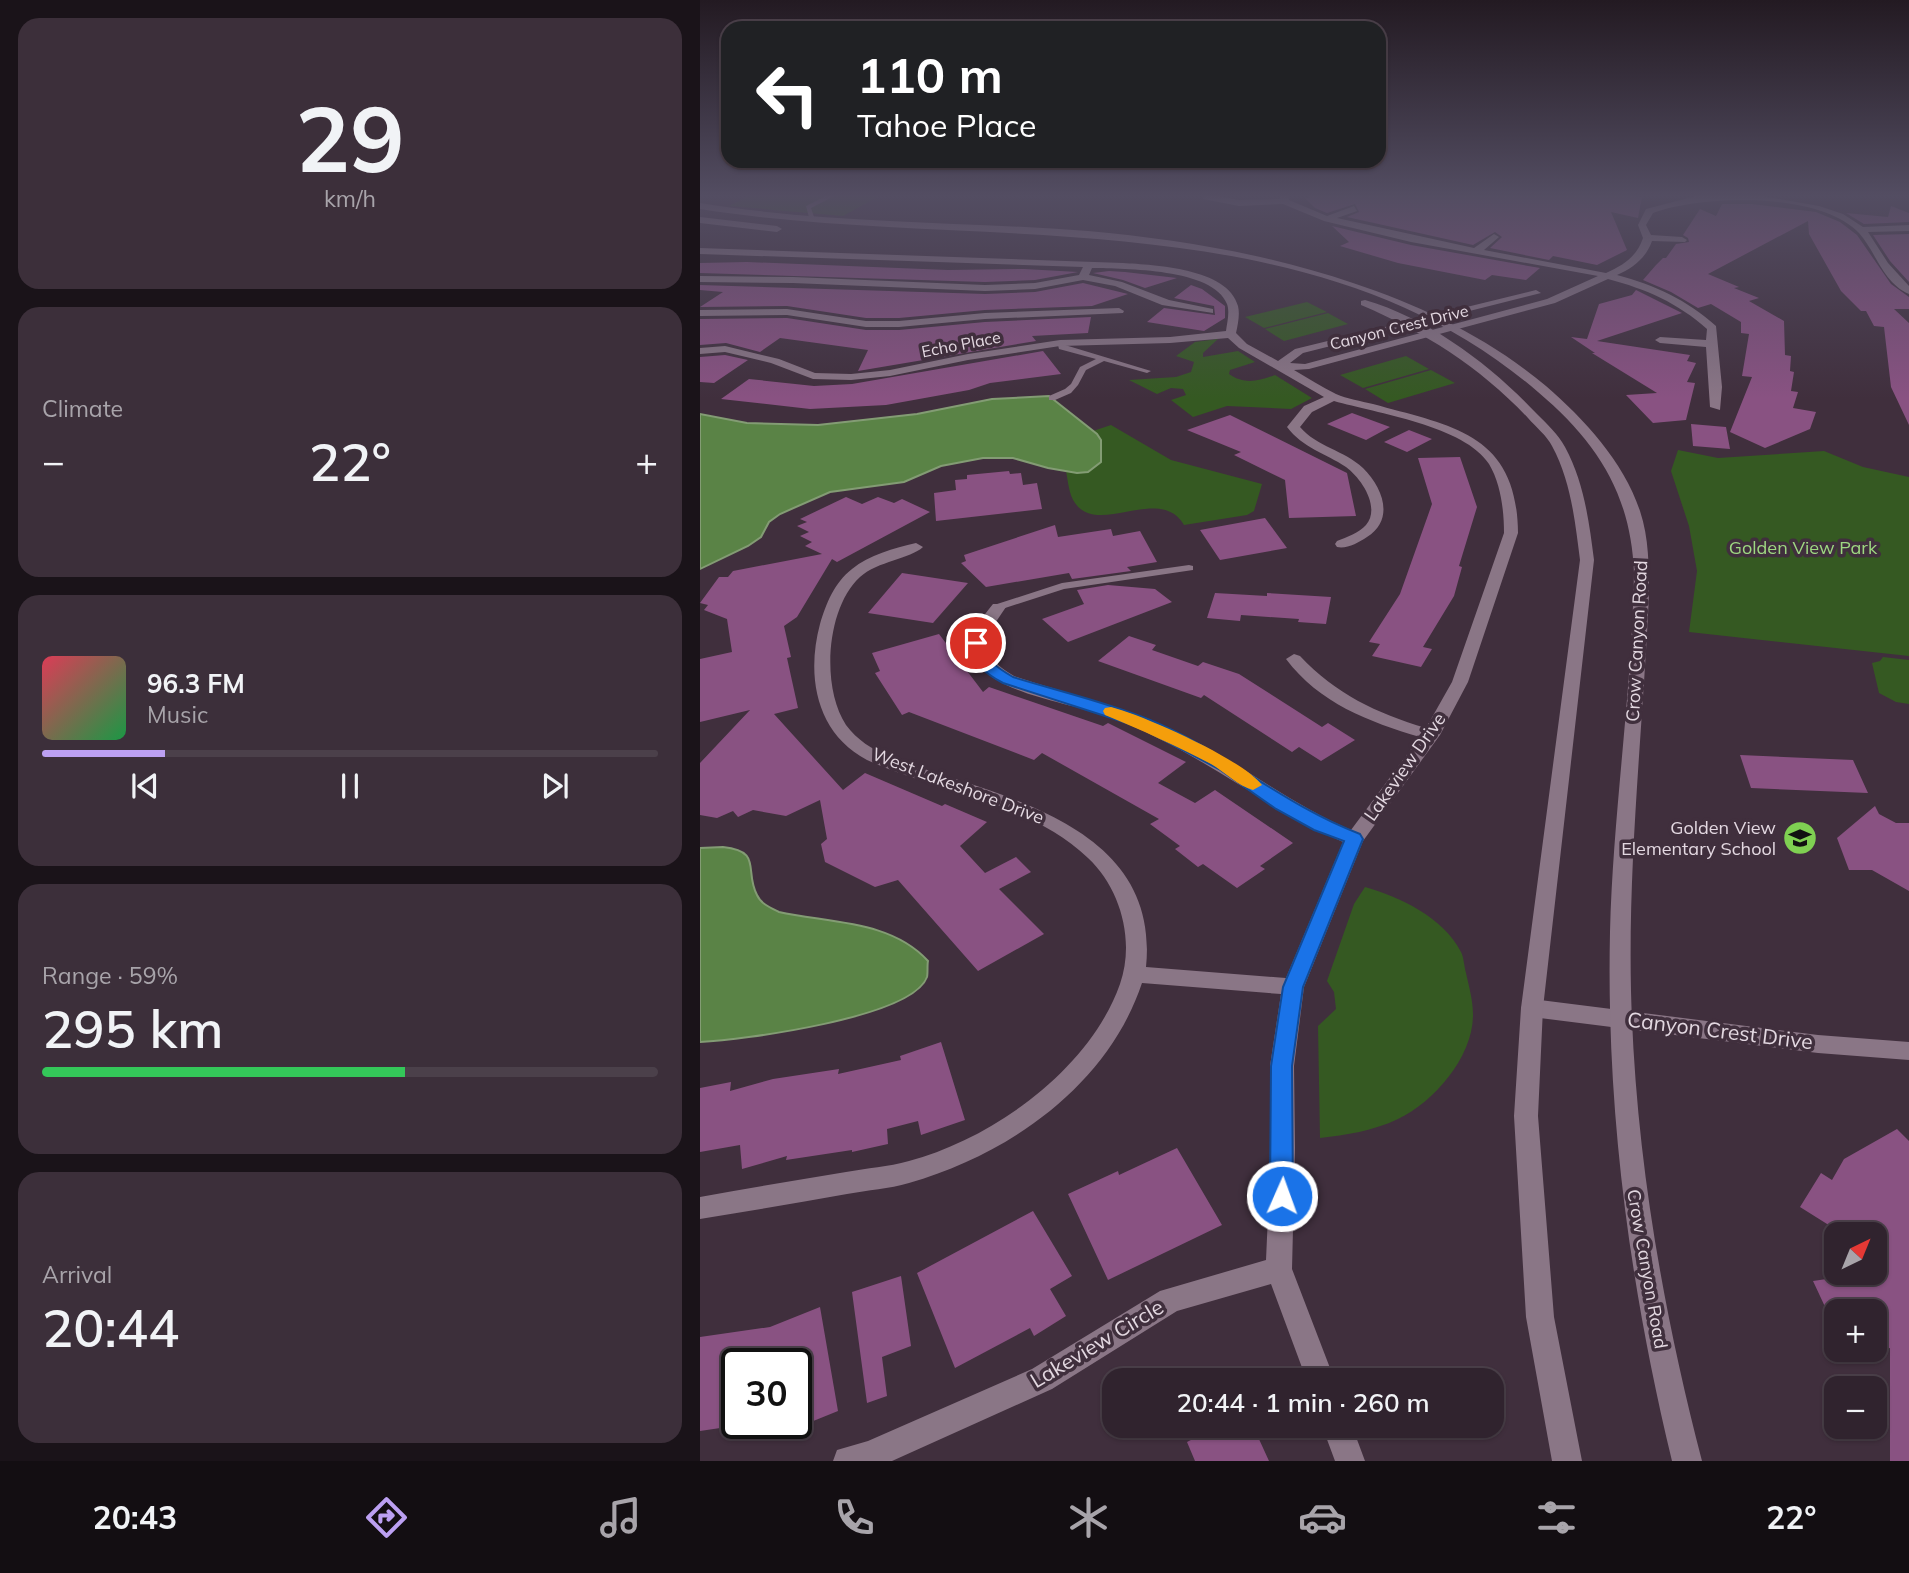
<!DOCTYPE html>
<meta charset="utf-8">
<style>
body{margin:0;font-family:Mulish,sans-serif;background:#3c2f3a;color:#f1f3f6;height:100vh;display:flex;flex-direction:column;font-size:26px;white-space:nowrap}
*{box-sizing:border-box;margin:0}
p{font-size:23px;color:#a8a4aa}
.icon{flex:none;width:38px;height:38px;fill:none;stroke:currentColor;stroke-width:2;stroke-linecap:round;stroke-linejoin:round}
.map{position:relative;flex:1;overflow:hidden}
.side{display:flex;flex-direction:column;gap:18px;padding:18px;background:#1a1319;width:700px}
.side>*{flex:none}
.guide{position:absolute;left:21px;top:21px;width:665px;height:147px;border-radius:21px;box-shadow:0 2px 5px #0004,0 0 0 2px #4b404a;background:#202124;color:#fff;overflow:hidden}
.needle{width:46px;rotate:43deg}
.controls{position:absolute;left:1124px;top:1222px;display:grid;gap:14px}
.controls a{display:grid;place-items:center;width:63px;height:63px;border-radius:14px;background:#30232e;box-shadow:0 2px 5px #0004,0 0 0 2px #4b404a;font-size:35px}
.speed{position:absolute;left:21px;top:1348px;display:flex;gap:14px;font-size:35px;font-weight:700;text-align:center}
.speed>*{display:grid;place-content:center;width:91px;height:91px;border-radius:50%;background:#30232e;box-shadow:0 2px 5px #0004,0 0 0 2px #4b404a;line-height:1}
.speed .limit{border:4px solid #111;border-radius:10px;background:#fff;color:#111}
.pin{position:absolute;display:grid;place-items:center;width:60px;height:60px;color:#fff;margin:-30px;border:4px solid #fff;border-radius:50%;box-shadow:0 2px 7px #0007}
.me{position:absolute;width:77px;margin:-38px;rotate:2deg;stroke-linejoin:round;filter:drop-shadow(0 0 5px #0008)}
.turn{display:flex;align-items:center;gap:24px;height:147px;padding:0 21px;font-size:32px}
.turn .icon{width:91px;height:91px;stroke-width:2.5}
.turn b{display:block;font-size:49px;line-height:60px}
.big{font-size:52px;font-weight:600;line-height:1.1}
.side .tile{flex:1;display:flex;flex-direction:column;justify-content:center;gap:10px;min-width:0;padding:0 24px;border-radius:21px;background:#3c2f3a}
.side .dial{align-items:center;gap:0}
.dial b{font-size:91px;line-height:1}
.song{display:flex;align-items:center;gap:21px}
.cover{width:84px;height:84px;border-radius:10px;background:linear-gradient(135deg,hsl(350 70% 55%),hsl(140 70% 35%))}
.played{height:7px;border-radius:4px;background:linear-gradient(90deg,#bca0f2 20%,#4b404a 20%)}
.keys{display:flex;justify-content:space-around;direction:ltr}
.heat{display:flex;justify-content:space-between;align-items:center;font-size:38px;direction:ltr}
.charge{height:10px;border-radius:5px;background:linear-gradient(90deg,#34c759 59%,#4b404a 0)}
.trip{position:absolute;left:402px;top:1368px;width:402px;height:70px;border-radius:21px;background:#30232e;box-shadow:0 2px 5px #0004,0 0 0 2px #4b404a;font-weight:600;line-height:70px;text-align:center}
.tab-bar{display:flex;height:112px;justify-content:space-around;align-items:center;background:#130e12;color:#a8a4aa}
.tab-bar .icon{width:49px;height:49px}
.tab-bar .current{color:#bca0f2}
.tab-bar b{font-size:32px;color:#f1f3f6}
main{display:flex;flex:1;min-height:0}
.map>svg:first-child{display:block}
.green{fill:#355922}
.water{fill:#5a8346;stroke:#839c74;stroke-width:2}
.building{fill:#895282}
.lines{fill:none;stroke-linecap:round;stroke-linejoin:round}
.service{fill:#8a7686;fill-rule:evenodd}
.minor{fill:#8a7686;fill-rule:evenodd}
.secondary{fill:#8a7686;fill-rule:evenodd}
.route{fill:#1a73e8;stroke:#114b97;stroke-width:2}
.slow{fill:#f59e0b}
.labels{text-anchor:middle;stroke-width:7;stroke-linejoin:round;paint-order:stroke}
.far-street-label{font-size:16px;fill:#e3d8e1;stroke:#402f3d}
.park-label{font-size:18px;fill:#9ed882;stroke:#402f3d}
.street-label{font-size:18px;fill:#e3d8e1;stroke:#402f3d}
.poi-label{font-size:18px;fill:#e3d8e1;stroke:#402f3d;text-anchor:end}
.near-street-label{font-size:21px;fill:#e3d8e1;stroke:#402f3d}
</style>
<main>
<section class="side">
<div class="tile dial"><b>29</b><p>km/h</p></div>
<div class="tile"><p>Climate</p>
<div class="heat"><a>−</a><b class="big">22°</b><a>+</a></div>
</div>
<div class="tile">
<div class="song"><i class="cover"></i><div><b>96.3 FM</b><p>Music</p></div></div>
<div class="played"></div>
<div class="keys"><svg class="icon" aria-label="previous" viewBox="0 0 24 24"><path d="M18 5L8 12l10 7zM5 5v14"/></svg><svg class="icon" aria-label="pause" viewBox="0 0 24 24"><path d="M8 5v14M16 5v14"/></svg><svg class="icon" aria-label="next" viewBox="0 0 24 24"><path d="M6 5l10 7-10 7zM19 5v14"/></svg></div>
</div>
<div class="tile"><p>Range · 59%</p><b class="big">295 km</b><div class="charge"></div></div>
<div class="tile"><p>Arrival</p><b class="big">20:44</b></div>
</section>
<div class="map">
<svg width="1209" height="1461" viewBox="0 0 1209 1461">
<rect width="100%" height="100%" fill="#402f3d"/>
<path class="green" d="M53 194H183L143 216 29 206Z
M607 302 627 312 564 328 545 317Z
M628 313 648 324 584 341 565 329Z
M518 339 503 353V357L538 351 555 362 530 370 529 374C545 385 558 381 575 375L612 398 591 409 527 406 493 417 471 400 486 395 483 389 471 388 457 394 429 380 476 377 491 372 494 362 476 356 495 342Z
M706 356 729 369 663 388 640 375Z
M731 370 755 383 688 403 665 389Z
M411 425 471 460 562 484 554 511 547 515 484 525C460 484 398 537 375 503 369 495 368 481 366 471L377 473 401 462V440L393 431Z
M978 450 1018 458 1124 451 1163 467 1209 477V656L989 632 997 571 989 526 971 471Z
M1183 657 1209 660V704L1196 702 1179 693 1172 663 1180 661Z
M665 887C700 897 743 917 761 952 764 958 764 966 766 973 769 987 773 1000 773 1015 773 1057 734 1102 698 1119 673 1131 646 1135 620 1138L618 1026 636 1009 634 992 627 981 654 904Z"/>
<path class="water" d="M349 396 397 434 401 440V462L388 472 377 473 348 468 313 458H283L241 466 204 482 130 492 80 514 69 522 61 537 48 546 0 569V414L47 423 118 425 217 414 292 399Z
M23 847C63 851 44 871 57 895 61 904 71 908 79 912 129 923 191 920 228 961 227 965 228 973 227 977 212 1018 41 1040 0 1042V848Z"/>
<path class="building" d="M607 194H915L942 197 938 218 911 212 927 250 897 265 853 256 849 260 790 248 802 237 795 232 773 245 647 217 659 212 655 204 627 213 615 208 605 198H610Z
M1022 204H1052L1116 212 1140 222 1157 235 1191 284 1209 297V309H1194L1209 323V425L1191 387 1184 327 1174 326 1166 311H1161L1141 291 1109 234 1108 221 1008 274 1039 287 1034 288 1059 298 1049 301 1084 321 1085 355 1091 356 1090 371 1094 372 1091 391 1098 392 1093 408 1116 412 1110 429 1065 448 1030 432 1052 377 1042 376 1049 334 1041 333V322L1011 304 998 308 971 292 943 280 956 265 963 258H966L976 244 989 242 988 238 983 235 1000 209 1016 216Z
M1191 206 1209 213V222L1164 224 1146 213 1188 217Z
M632 226 711 245 840 268 826 280 792 275 785 280 698 263 640 246 649 242Z
M1209 234V282L1190 261 1173 235Z
M47 262 248 270 324 269 378 272 335 280 285 282 0 273V263Z
M409 271 425 272 477 278 445 288 423 280 393 273Z
M383 283 428 294 392 306 285 310 199 318H166L87 306 0 307 23 292 0 290V285L285 294 335 292Z
M491 285 502 289 525 306V318L504 331 447 322 464 308 515 315 514 306 474 298Z
M936 290 982 313 897 341 990 355 987 361 996 363 987 382 995 383 986 420 953 423 926 395 957 393 892 353H895L871 337 887 339 899 304 932 295Z
M391 317 388 333 332 336 336 341 158 371 168 350 80 338 60 352 26 343 0 345V319L87 318 166 330H199L285 322Z
M343 351 361 374 290 383 269 390 186 405 110 409 21 399 49 379 114 386 152 384Z
M25 355 48 360 14 383 0 382V357Z
M652 413 690 427 666 440 627 424Z
M530 415 647 473 656 516 589 518 585 480 534 455 541 452 487 430Z
M991 424 1026 427 1030 449 993 446Z
M709 430 732 439 707 452 684 442Z
M760 457 777 507 759 566 762 567 754 596 723 647 732 649 721 667 672 656 680 644 669 642 700 594 732 504 718 458Z
M309 471 310 474 321 473 323 485 337 483 342 509 236 521 234 493 256 490 255 480 267 479V475Z
M146 497 162 504 178 497 194 503 202 499 230 512 137 562 132 559 97 617 84 626 91 657 87 658 98 708 74 714 143 790 165 773 242 806 245 804 287 822 260 846 285 873 316 857 331 872 299 889 344 934 278 971 198 880 175 887 125 862 121 844 127 839 120 800 86 816 53 810 38 817 33 811 17 818 0 815V763L50 710 0 722V659L32 652 27 619 4 610 8 605 0 603 19 577H28L33 571 122 554 105 546 112 542 100 536 109 532 97 526 107 522 100 519Z
M565 518 587 548 520 560 500 530Z
M355 525 358 537 411 529 413 536 440 531 457 562 427 567 431 571 372 579 369 573 286 587 261 563 266 561 264 555Z
M202 573 268 583 233 623 168 613Z
M408 585 455 589 472 602 368 642 342 619 384 604 377 590Z
M515 593 567 596V593L631 597 626 624 598 622 599 619 541 615 540 621 507 618Z
M239 634 283 692 289 687 403 726 408 723 486 762 458 783 495 803 515 790 593 843 560 866 565 869 537 888 503 864 498 867 475 849 480 846 450 824 459 819 342 753 334 760 209 712 202 715 175 673 180 671 172 653Z
M429 636 456 645 452 650 498 666 503 662 539 674 622 727 628 723 655 740 621 761 599 747 592 752 504 695 501 698 398 661Z
M1040 755 1153 760 1168 793 1051 788Z
M1175 806 1179 814 1196 823H1209V891L1172 870H1149L1137 838Z
M241 1042 265 1120 221 1135 218 1121 187 1129 188 1144 152 1152V1150L86 1160 87 1156 42 1169 40 1145 0 1152V1088L31 1082 30 1091 73 1079 139 1069 138 1074 201 1060 200 1056Z
M1197 1129 1209 1141V1461H1190V1348L1174 1351V1311H1127L1113 1281 1174 1272V1234H1143L1100 1207 1121 1173 1132 1180 1144 1159Z
M477 1148 522 1225 408 1280 368 1194 418 1171 419 1175Z
M333 1211 372 1276 350 1289 366 1316 334 1336 330 1328 255 1368 217 1273Z
M201 1276 211 1346 182 1357 187 1396 167 1403 152 1292Z
M120 1307 138 1411 96 1428V1363H37L27 1427 0 1431V1337L70 1327Z
M518 1426H553L569 1461H495L487 1442Z"/>
<g class="lines">
<path class="service" d="M130 194H138L111 208 115 220 110 221 106 206Z
M357 341H363L365 345 451 371 447 373 404 361 386 370 378 385 371 393 355 400H349V396L365 389 371 384 380 367 396 359 359 349Z
M489 565 493 566V570L364 589 302 609H294L293 607 294 605 362 583Z"/>
<path class="minor" d="M506 194 539 200 580 199V194H588L589 200 627 216 654 206 657 211 637 218 774 248 794 234 799 237 784 250 906 273C924 265 937 256 943 238L938 225 946 209 996 196 1056 195 1119 206 1143 214 1163 227 1209 225V231L1168 232 1188 263 1209 286V294C1183 283 1176 252 1159 233 1120 191 1002 195 953 213L946 225 951 235 982 237 987 240 985 242 952 241C946 258 933 268 917 275 955 285 987 300 1016 326L1022 387 1020 410 1010 407 1006 347 960 343 955 340 960 337 1006 340 1007 329C978 303 946 289 908 279L855 303 609 369 594 370C608 378 622 387 636 394 647 399 661 401 673 404 752 426 817 433 818 533L768 682 740 735 663 841 604 987 594 1066 595 1148 592 1269 635 1381H607L571 1284 477 1311 352 1389 192 1461H133L137 1450 168 1441 332 1369 460 1291 566 1260 571 1148 570 1066 581 994 442 983C408 1085 310 1154 209 1183 189 1189 168 1190 147 1194 98 1203 49 1211 0 1219V1197C49 1188 97 1180 146 1172 167 1168 188 1167 209 1161 294 1138 390 1069 420 984 435 941 421 889 388 858 328 801 239 793 167 760 116 733 106 676 120 624 126 604 134 583 152 569 169 555 194 548 216 543L223 547C210 559 178 561 160 577 126 608 121 687 146 725 157 740 172 749 189 757 291 795 461 820 446 967L586 978 643 842C560 805 491 745 404 715 370 703 300 694 278 664 261 642 279 622 293 604H303L306 607C283 640 276 653 314 676 368 694 425 707 477 732 537 761 589 803 651 830L720 737C669 722 619 703 586 659L594 654 600 656C636 694 676 713 726 728L752 682 804 533C804 511 801 484 789 464 765 426 676 413 634 401L612 412 600 427C617 447 644 450 663 468 683 488 695 519 667 537 658 543 647 549 637 547L635 544 637 541C647 537 659 533 666 525 681 507 661 478 646 467 625 453 603 448 587 427L604 406 624 397 539 348 528 338 470 343 360 346 268 360 190 376 151 380 113 379 71 363 25 352 0 354V348L25 346 79 359 115 373 151 374 190 370 268 354 360 340 470 337 526 331C527 323 530 312 527 304 513 268 425 269 392 268L389 275 422 282 469 300 513 309V313L462 305 415 286 383 280 335 289 285 291 93 283 0 282V276L93 277 285 285 335 283 379 275 383 267 0 254V248L423 263C454 265 528 268 538 306 540 314 538 324 536 333L547 344 578 361 595 349 836 290 841 293 603 353 590 363 605 364 847 299 898 276 711 242 624 221 583 204 539 206 503 199Z
M419 308 424 311 423 313 285 319 199 327H166L87 315 0 316V310L87 309 166 321H199L285 313Z
M832 999 1118 1035 1209 1042V1060L1118 1053 832 1017 824 1014 821 1008 824 1002Z
M622 1426H652L665 1461H635Z"/>
<path class="secondary" d="M0 203C129 224 258 221 388 231 477 239 568 254 653 283 723 306 790 339 846 386 884 419 924 462 940 511 949 538 949 567 949 595 943 727 928 859 931 991 935 1151 962 1307 1002 1461H972C930 1287 906 1111 910 932 913 812 932 693 934 573 931 494 897 442 838 392 609 194 276 253 0 209Z
M0 217 77 226 82 229 77 232 0 223Z
M665 300C730 319 791 365 837 414 847 424 858 434 865 447 884 482 889 521 894 560L843 1008 838 1116 854 1317 882 1461H852L826 1317 814 1116 821 1008 880 560C875 521 871 481 852 446 847 436 836 427 828 418 781 368 725 332 661 305V301Z"/>
</g>
<linearGradient id="sky" x2="0" y2="1"><stop stop-color="#231a22"/><stop offset="0.49" stop-color="#534d62"/><stop offset="1" stop-color="#534d62" stop-opacity="0"/></linearGradient>
<rect width="1209" height="399" fill="url(#sky)"/>
<path class="route" d="M276 639 281 640C293 663 289 663 313 677 358 691 407 702 450 720 525 751 585 806 660 834L663 839 603 987 592 1066 593 1196 590 1203 582 1206 573 1203 570 1196 571 1066 583 987 644 841 614 830 576 809 519 769 439 727 303 683C284 673 274 664 269 643Z"/>
<path class="slow" d="M411 707C443 715 542 759 562 785L553 790C538 786 525 772 511 764 476 746 442 730 405 715L403 711 405 708Z"/>
<defs>
<g id="school-disc" transform="scale(1.75)"><circle r="9.5" fill="#7fd052" stroke="#402f3d"/><path d="M0-5L7-2L0 1L-7-2ZM-4 1L0 2.5L4 1V4Q0 6-4 4Z" fill="#111"/></g>
</defs>
<g fill-rule="evenodd">
<use href="#school-disc" x="1100" y="838"/>
</g>
<g class="labels">
<g class="far-street-label">
<text transform="translate(699 327) rotate(-14)" y="6">Canyon Crest Drive</text>
<text transform="translate(261 344) rotate(-11)" y="6">Echo Place</text>
</g>
<g class="park-label">
<text x="1103" y="554">Golden View Park</text>
</g>
<g class="street-label">
<text transform="translate(937 641) rotate(-87)" y="6">Crow Canyon Road</text>
<text transform="translate(705 767) rotate(-55)" y="6">Lakeview Drive</text>
<text transform="translate(258 786) rotate(21)" y="6">West Lakeshore Drive</text>
<text transform="translate(947 1269) rotate(80)" y="6">Crow Canyon Road</text>
</g>
<g class="poi-label">
<text x="1076" y="834">Golden View<tspan x="1076" dy="21">Elementary School</tspan></text>
</g>
<g class="near-street-label">
<text transform="translate(1020 1031) rotate(7)" y="7">Canyon Crest Drive</text>
<text transform="translate(397 1344) rotate(-31)" y="7">Lakeview Circle</text>
</g>
</g>
</svg>
<div class="controls">
<a><svg class="needle" viewBox="-14 -14 28 28"><path d="M0-13l5 13h-10z" fill="#e53935"/><path d="M0 13l5-13h-10z" fill="#a8a4aa"/></svg></a>
<a>+</a>
<a>−</a>
</div>
<div class="speed"><div class="limit">30</div></div>
<div class="pin" style="left:276px;top:643px;background:#d93025"><svg class="icon" aria-label="arrive" viewBox="0 0 24 24"><path d="M6 21V4h12l-3 4 3 4H6"/></svg></div>
<svg class="me" style="left:582px;top:1196px" viewBox="-20 -20 40 40"><circle r="17" fill="#1a73e8" stroke="#fff" stroke-width="3"/><path d="M0-11L8 9 0 5-8 9z" fill="#fff"/></svg>
<div class="trip">20:44 · 1 min · 260 m</div>
<div class="guide">
<div class="turn"><svg class="icon" aria-label="left" viewBox="0 0 24 24"><path d="M17 20v-9H6M10 6l-5 5 5 5"/></svg><div><b>110 m</b>Tahoe Place</div></div>
</div>
</div>
</main>
<nav class="tab-bar">
<b>20:43</b>
<svg class="icon current" aria-label="directions" viewBox="0 0 24 24"><path d="M12 3l9 9-9 9-9-9zM9 14v-3h6M13 9l2 2-2 2"/></svg>
<svg class="icon" aria-label="music" viewBox="0 0 24 24"><path d="M9 18V5l10-2v13"/><circle cx="6" cy="18" r="3"/><circle cx="16" cy="16" r="3"/></svg>
<svg class="icon" aria-label="phone" viewBox="0 0 24 24"><path d="M5 4h4l2 5-3 2q2 4 5 5l2-3 5 2v4C11 20 4 13 5 4z"/></svg>
<svg class="icon" aria-label="climate" viewBox="0 0 24 24"><path d="M12 3v18M4 7l16 10M4 17L20 7"/></svg>
<svg class="icon" aria-label="car" viewBox="0 0 24 24"><path d="M5 17H2v-5l4-1 3-4h7l3 4 3 1v5h-3M9 17h6M6 11h13"/><circle cx="7" cy="17" r="2"/><circle cx="17" cy="17" r="2"/></svg>
<svg class="icon" aria-label="filters" viewBox="0 0 24 24"><path d="M4 7h16M4 17h16"/><circle cx="9" cy="7" r="2"/><circle cx="15" cy="17" r="2"/></svg>
<b>22°</b>
</nav>
